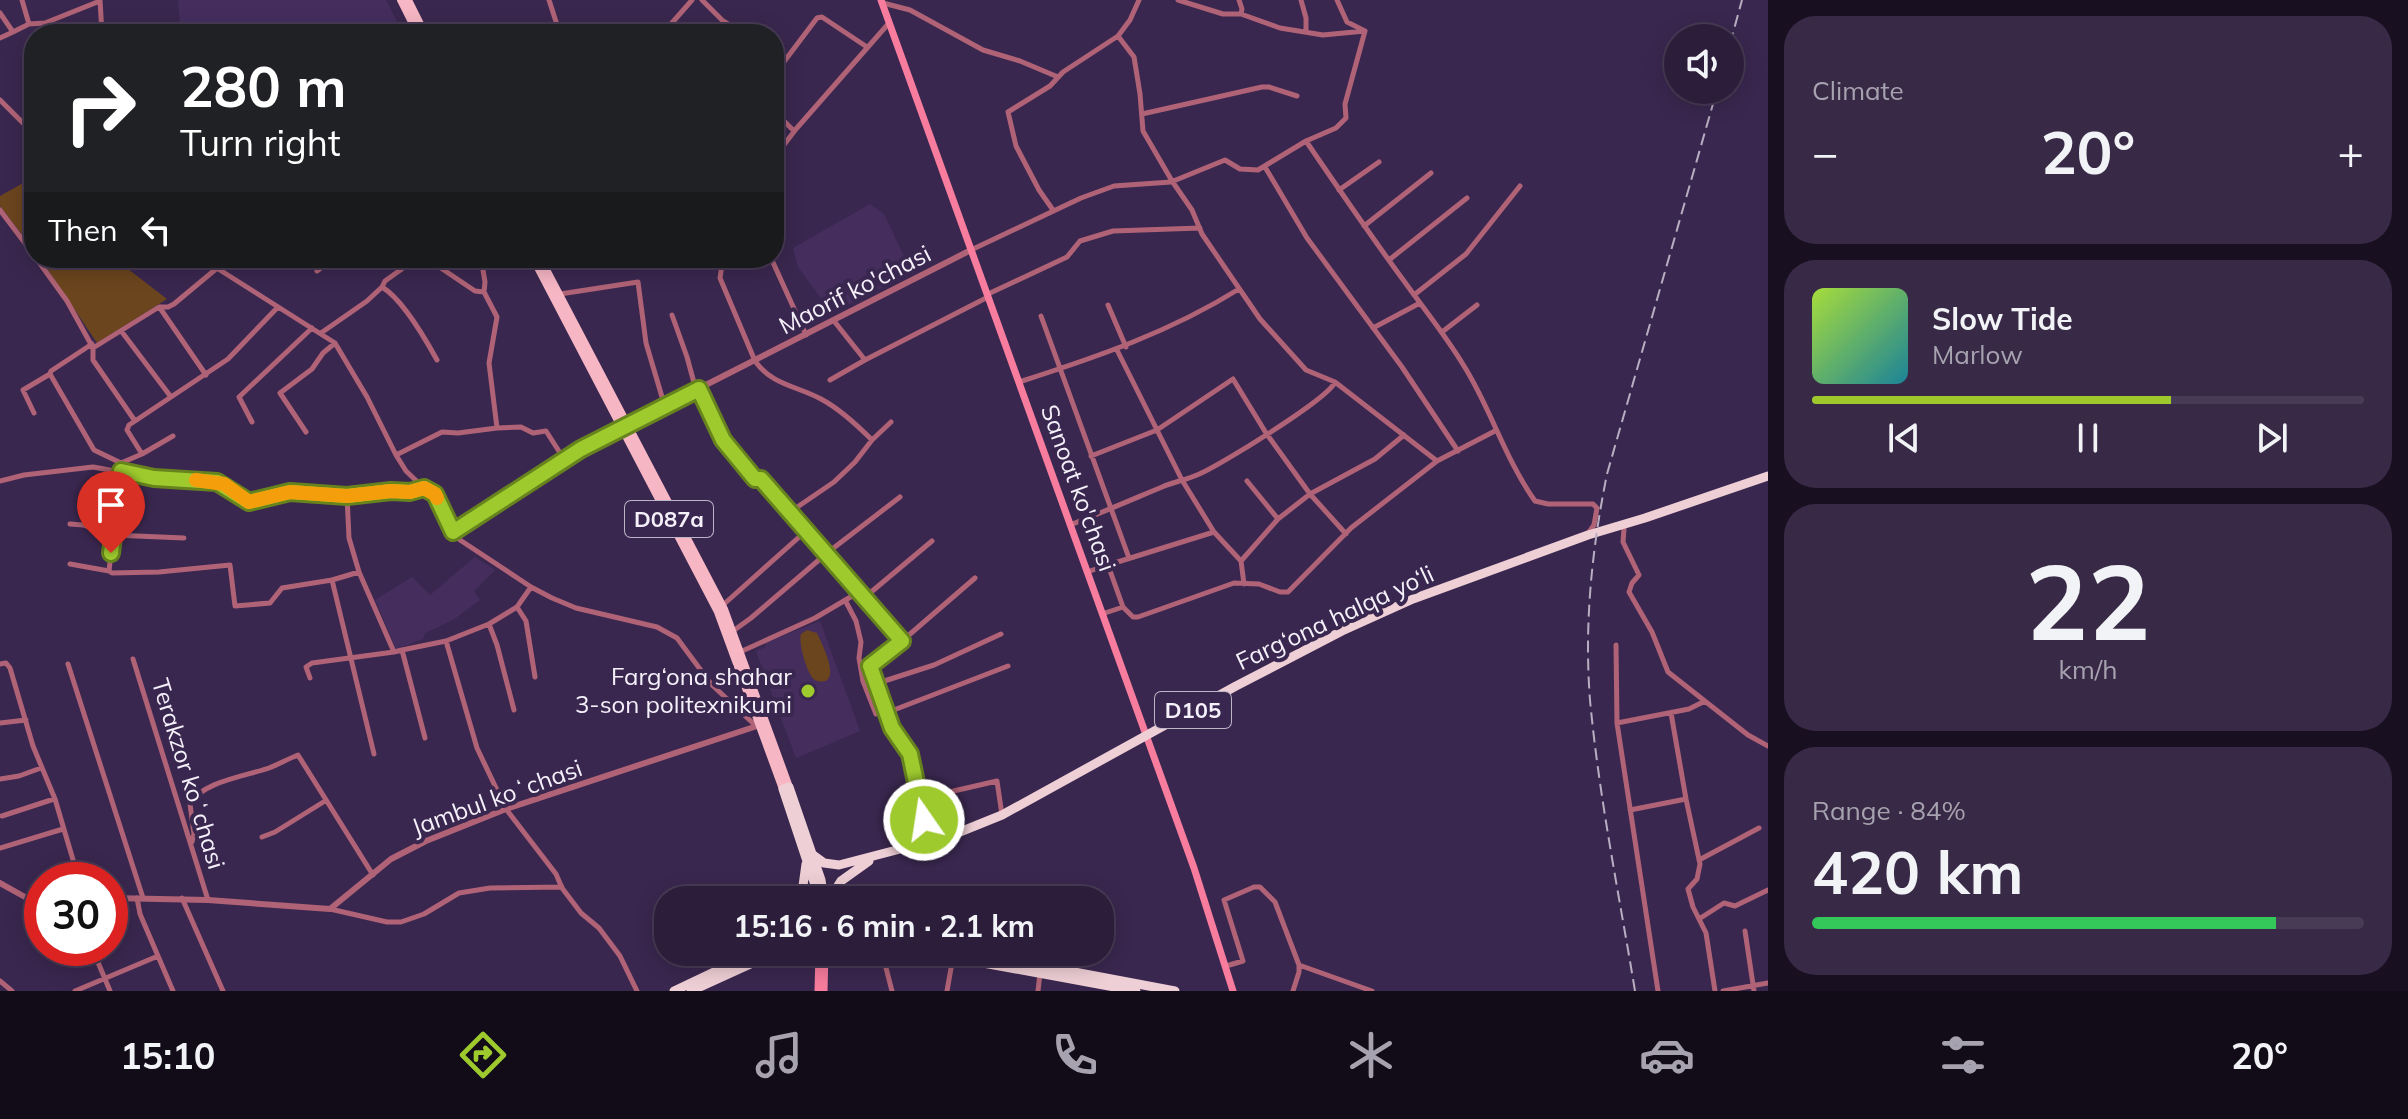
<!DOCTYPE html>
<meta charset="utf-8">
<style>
body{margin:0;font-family:Mulish,sans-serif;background:#382a46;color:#f1f3f6;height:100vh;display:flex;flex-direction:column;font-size:30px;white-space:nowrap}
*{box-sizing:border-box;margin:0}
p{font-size:26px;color:#a6a2af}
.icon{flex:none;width:44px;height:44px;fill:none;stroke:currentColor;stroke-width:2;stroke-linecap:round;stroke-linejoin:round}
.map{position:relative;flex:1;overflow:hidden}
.panel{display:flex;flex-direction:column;gap:16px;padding:16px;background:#181020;width:640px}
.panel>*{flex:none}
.top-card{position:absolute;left:24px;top:24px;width:760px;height:244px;border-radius:32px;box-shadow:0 4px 20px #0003,0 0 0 2px #483b55;background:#202124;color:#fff;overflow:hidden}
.fabs{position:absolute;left:1664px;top:24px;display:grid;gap:16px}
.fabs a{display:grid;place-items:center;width:80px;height:80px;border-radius:50%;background:#2c1d3b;box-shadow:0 4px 20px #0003,0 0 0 2px #483b55;font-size:40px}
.speed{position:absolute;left:24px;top:862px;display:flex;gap:16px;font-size:40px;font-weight:700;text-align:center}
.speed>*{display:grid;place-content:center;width:104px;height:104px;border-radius:50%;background:#2c1d3b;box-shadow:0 4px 20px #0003,0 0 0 2px #483b55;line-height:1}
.speed .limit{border:12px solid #d22;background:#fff;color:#111}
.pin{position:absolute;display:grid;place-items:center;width:68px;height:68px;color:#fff;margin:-82px -34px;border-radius:50% 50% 50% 0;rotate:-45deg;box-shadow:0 0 8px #0007}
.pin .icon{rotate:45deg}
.me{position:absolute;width:88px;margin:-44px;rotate:347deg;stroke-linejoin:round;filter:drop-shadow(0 0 6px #0008)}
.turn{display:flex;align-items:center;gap:28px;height:168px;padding:0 24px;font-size:36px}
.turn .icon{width:104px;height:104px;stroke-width:2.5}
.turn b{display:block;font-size:56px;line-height:68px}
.then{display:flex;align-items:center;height:76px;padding:0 24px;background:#0003;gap:16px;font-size:30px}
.big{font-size:60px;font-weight:700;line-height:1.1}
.panel .widget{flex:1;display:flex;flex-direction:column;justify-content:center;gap:12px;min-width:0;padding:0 28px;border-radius:32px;background:#382a46}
.panel .dial{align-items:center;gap:0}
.dial b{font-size:104px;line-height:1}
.song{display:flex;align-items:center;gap:24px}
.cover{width:96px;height:96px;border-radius:12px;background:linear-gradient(135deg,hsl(80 70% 55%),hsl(190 70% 35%))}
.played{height:8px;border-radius:4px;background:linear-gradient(90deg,#9eca2e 65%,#483b55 65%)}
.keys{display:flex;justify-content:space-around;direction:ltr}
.heat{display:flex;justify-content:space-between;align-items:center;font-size:44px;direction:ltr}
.charge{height:12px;border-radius:6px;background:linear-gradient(90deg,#34c759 84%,#483b55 0)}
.trip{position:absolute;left:654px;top:886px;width:460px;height:80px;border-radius:32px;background:#2c1d3b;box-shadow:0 4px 20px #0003,0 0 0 2px #483b55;font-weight:700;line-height:80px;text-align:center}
.tab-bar{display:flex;height:128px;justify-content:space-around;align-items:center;background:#120c18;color:#a6a2af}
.tab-bar .icon{width:56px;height:56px}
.tab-bar .selected{color:#9eca2e}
.tab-bar b{font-size:36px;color:#f1f3f6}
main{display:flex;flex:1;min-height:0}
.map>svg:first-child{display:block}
.built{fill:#452e5e}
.green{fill:#6b451e}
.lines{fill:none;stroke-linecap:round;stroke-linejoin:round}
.minor{stroke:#b06376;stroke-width:5}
.tertiary{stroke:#b06376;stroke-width:6}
.secondary{stroke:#f77c9d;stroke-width:7}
.primary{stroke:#f6b6c4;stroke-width:8}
.trunk{stroke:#efcfd6;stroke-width:9}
.rail{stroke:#b7aec2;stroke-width:2;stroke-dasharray:12 6;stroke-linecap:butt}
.route-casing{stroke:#67831e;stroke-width:20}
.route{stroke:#9eca2e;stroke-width:14}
.slow{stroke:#f59e0b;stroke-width:14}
.poi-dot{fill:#9eca2e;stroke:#3a274f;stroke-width:3}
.labels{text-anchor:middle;stroke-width:8;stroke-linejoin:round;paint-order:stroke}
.shield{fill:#3a274f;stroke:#bdb4c7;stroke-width:2}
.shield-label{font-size:22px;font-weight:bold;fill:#f5f1fb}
.street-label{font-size:24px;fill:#f5f1fb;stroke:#3a274f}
.poi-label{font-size:24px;fill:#f5f1fb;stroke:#3a274f;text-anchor:end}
</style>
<main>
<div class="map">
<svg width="1768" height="991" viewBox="0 0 1768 991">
<rect width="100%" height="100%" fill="#3a274f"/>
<path class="built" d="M178 0H386L403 33 181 34Z
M870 204 884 214 912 273 832 313 798 267 793 248Z
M475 557 495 570 474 591 480 600 453 620 425 633 423 639 396 649 375 600 412 577 430 595Z
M820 621 860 731 796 758 756 651 766 647 765 643Z"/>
<path class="green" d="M34 177V250L0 206V196Z
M40 258H138L128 269 167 299 97 343Z
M807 630 817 633C821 642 837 672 827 680 824 682 819 682 815 680 807 675 798 642 801 634Z"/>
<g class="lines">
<path class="minor" d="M22 0 29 24 45 23 100 1
M100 0 102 34
M549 0 560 34
M702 0 722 20 744 34
M1239 0 1242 9 1241 14
M1301 0 1306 18V32
M1337 0 1347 22 1363 30
M883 3 910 10 983 50 1020 61 1058 77
M0 13 13 32 29 24
M671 24 692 0
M662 34 671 24 682 34
M1118 36 1134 57 1140 94 1143 131 1172 181 1192 210 1202 234 1260 319 1306 370 1335 382 1437 461
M0 38 13 32
M774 75 817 18 822 17 867 47
M0 100 34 134
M1142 114 1262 87H1269L1297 96
M774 115 784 121 794 131
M1306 141C1338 188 1370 235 1404 281 1424 309 1446 336 1464 366 1491 409 1505 459 1535 501L1548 504H1593L1597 508 1594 525 1589 532
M774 158 796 129 889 23
M1265 167 1307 238 1402 367 1458 451
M1339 190 1379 162
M0 210 34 255
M1053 210 1039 190 1016 146 1008 112 1050 86 1063 72 1118 36 1130 20 1139 0
M1364 226 1431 173
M971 250 1081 198 1114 186 1171 182 1225 160 1240 169 1258 170 1306 141 1336 128 1346 118 1345 104 1365 31 1323 35 1280 28 1241 14H1223L1178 0
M36 258 67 301 93 348 159 307H168L174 304 216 269 225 258
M201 258 335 343 367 397 396 455 406 471 424 488 435 494 453 532 460 540 531 587 552 598 576 608 657 627 677 638 711 684 756 726
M481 258 485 282 484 292
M723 258 720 278 755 361C772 385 797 386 821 399 840 409 857 425 872 440
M771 258 806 335
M1389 260 1467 198
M317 271 334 258
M382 287C402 299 426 340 437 360
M560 294 638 282 646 343 665 407
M988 294 1067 257 1080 241 1113 231 1200 228
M1414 295 1466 254 1520 186
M1108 305 1126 347
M160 308 206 375
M672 315 687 357 696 390
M1041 316 1129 558
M834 321 865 360
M1373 328 1420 303
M122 332 171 397
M1442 332 1477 305
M321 333 367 301 382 287 385 281 417 258
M93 348V360L135 421 129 425 127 430 142 454 121 463
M1117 350 1182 480 1214 532
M50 374 94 450 121 463 109 571 112 573 159 572 230 565 235 606 270 603 282 588 332 580 359 572 394 652 312 663 306 667 310 678
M830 380 865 360 988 297
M1019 382C1097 357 1170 332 1239 289
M699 389 723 440 755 479H761L902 641
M34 413 23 390 50 374 51 371 92 344
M135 421 228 359 277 308
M252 422 239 397 312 328
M497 428 521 427 533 433 546 431 564 459
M306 432 280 393 312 369 323 353 335 343
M142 454 173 436
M396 455 442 432 458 433 497 428 489 363 497 317 484 292 475 291 426 258
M1091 456 1157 430 1233 379 1266 433 1310 494 1346 534
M0 481 24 475 93 467 154 478 217 482 249 502 290 492 347 496 391 491 410 492 424 488
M1247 481 1278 519
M347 496 349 538 359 572
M790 512 834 482 855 462 872 440 891 422
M70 524 83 525 113 535 184 538
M1070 525C1101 513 1131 500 1162 487 1173 482 1186 480 1197 475 1219 466 1328 399 1335 382
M1624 529 1623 542 1639 575 1632 583 1629 592 1652 632 1668 672 1748 735 1768 746
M453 532 564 459 622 428
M70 564 109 571
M1087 572 1108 565
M332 580 374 754
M1244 584 1241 561 1278 519 1310 494 1375 459 1404 435
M864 598 932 541
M845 600 856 621 861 642 859 658 863 681 876 714
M723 605 807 530
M517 607 526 621 535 677
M1123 607 1108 565 1214 532 1241 561
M1102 614 1123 607 1133 617H1138L1234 583 1259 584 1280 592H1288L1351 528 1437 461 1495 431
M489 624 517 607 531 587
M733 631 751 618 827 553 900 497
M446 641 489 624 497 645 514 710
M1616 645 1617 723 1689 709 1705 701
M402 650 446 641 477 748 506 809 556 874 562 888 581 913 599 928 620 956 637 991
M394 652 402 650 425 738
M740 652 815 618 859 592
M133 659 208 900
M0 664 6 663 10 668 33 746 55 799 79 880
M68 664 143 898
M875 684 934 665 1001 634
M886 713 1008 666
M1671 713 1686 799 1700 864 1697 879 1688 889 1693 907 1706 933 1715 991
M0 723 26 720
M1617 723 1658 991
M0 779 19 776 41 768
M919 799 910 754 892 728 870 666 902 641 975 578
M1630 810 1686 799
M2 816 54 799
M262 837 275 832 325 801
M929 840 919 799 997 781 1002 815
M192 842 194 834 190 804C201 782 246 776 269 768 279 764 288 759 298 755L373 875
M0 848 63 829
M1699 860 1759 828
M137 898 140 914 173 991
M182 898 223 991
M330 909 387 922H401L424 914 459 893 490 888 562 887
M1699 919 1724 903 1735 906 1768 890
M1745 931 1754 991
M92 948 110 991
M885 952 884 960 892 991
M1299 965 1372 991
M1226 966 1243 961 1224 900 1254 887H1260L1275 902 1299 965V972L1293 991
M0 981 12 991
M75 991 158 956
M947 991 953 957
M1038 991 1040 973
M1723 991 1768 983"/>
<path class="tertiary" d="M625 426 971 250
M0 883 25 897 42 899
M110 898 208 900 330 909 391 859 426 841 506 809 760 725"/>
<path class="secondary" d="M881 0 1194 868 1233 991
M818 991 819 952
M824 991 825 952"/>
<path class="primary" d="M401 0 418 34
M408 0 425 34
M533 258 718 612 783 789
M540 258 724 609 789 787"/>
<path class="trunk" d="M813 855 824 863 839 865 950 836 1002 815 1236 686 1342 631 1413 599 1588 535 1645 518 1768 476
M801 900 806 864
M818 900 814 882 783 789 789 787 821 880 824 900
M829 900 841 881 869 861
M923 952 1136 991
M965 952 995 958
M1037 965 1175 991
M674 991 756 952
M691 991 777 952"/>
<path class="rail" d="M1730 44 1742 0
M1635 991C1619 894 1599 797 1590 700 1584 624 1592 548 1607 474L1717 90"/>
</g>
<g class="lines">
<g class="route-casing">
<path id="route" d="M111 553 121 471 154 478 217 482 249 502 290 492 347 496 391 491 410 492 424 488 435 494 453 532 581 449 699 389 723 440 755 479H761L902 641 870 666 892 728 910 754 924 820"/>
</g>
<use href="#route" class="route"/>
<path class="slow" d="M196 480 224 484 249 502 290 492 347 496 391 491 410 492 424 488 435 494 437 498"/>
</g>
<circle class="poi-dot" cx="808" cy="691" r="8"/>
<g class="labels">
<g class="shield">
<rect x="625" y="501" width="88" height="36" rx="6"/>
<rect x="1155" y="692" width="76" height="36" rx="6"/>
</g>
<g class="shield-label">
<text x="669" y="527">D087a</text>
<text x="1193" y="718">D105</text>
</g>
<g class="street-label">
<text transform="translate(855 290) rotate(-27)" y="8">Maorif ko'chasi</text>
<text transform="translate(1078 488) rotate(70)" y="8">Sanoat ko'chasi</text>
<text transform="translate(1335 618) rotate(-25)" y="8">Farg‘ona halqa yo‘li</text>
<text transform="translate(188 774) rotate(73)" y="8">Terakzor koʻchasi</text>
<text transform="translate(497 798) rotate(-20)" y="8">Jambul koʻchasi</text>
</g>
<g class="poi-label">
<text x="792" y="685">Farg‘ona shahar<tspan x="792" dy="28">3-son politexnikumi</tspan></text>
</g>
</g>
</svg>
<div class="fabs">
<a><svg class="icon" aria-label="sound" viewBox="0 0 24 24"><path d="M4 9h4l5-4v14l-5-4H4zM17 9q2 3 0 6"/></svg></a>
</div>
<div class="speed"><div class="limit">30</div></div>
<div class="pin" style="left:111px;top:553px;background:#d93025"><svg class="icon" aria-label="arrive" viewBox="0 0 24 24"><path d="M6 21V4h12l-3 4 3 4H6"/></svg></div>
<svg class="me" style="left:924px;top:820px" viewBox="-20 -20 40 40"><circle r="17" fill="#9eca2e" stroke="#fff" stroke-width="3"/><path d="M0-11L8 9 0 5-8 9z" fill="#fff"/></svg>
<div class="trip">15:16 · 6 min · 2.1 km</div>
<div class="top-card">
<div class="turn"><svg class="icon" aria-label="right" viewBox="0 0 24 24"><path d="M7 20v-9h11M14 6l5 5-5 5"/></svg><div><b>280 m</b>Turn right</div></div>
<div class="then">Then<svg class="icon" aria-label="left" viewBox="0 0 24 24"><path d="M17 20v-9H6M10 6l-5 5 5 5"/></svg></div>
</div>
</div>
<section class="panel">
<div class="widget"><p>Climate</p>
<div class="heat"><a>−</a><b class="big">20°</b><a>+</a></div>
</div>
<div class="widget">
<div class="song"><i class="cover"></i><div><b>Slow Tide</b><p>Marlow</p></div></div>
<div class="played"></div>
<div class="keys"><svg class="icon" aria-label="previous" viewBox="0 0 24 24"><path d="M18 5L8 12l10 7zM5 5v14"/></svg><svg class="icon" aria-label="pause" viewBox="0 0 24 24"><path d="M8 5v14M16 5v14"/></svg><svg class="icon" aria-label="next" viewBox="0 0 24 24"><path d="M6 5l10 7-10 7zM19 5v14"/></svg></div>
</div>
<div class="widget dial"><b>22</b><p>km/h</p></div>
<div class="widget"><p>Range · 84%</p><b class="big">420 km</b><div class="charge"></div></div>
</section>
</main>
<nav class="tab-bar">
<b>15:10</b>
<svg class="icon selected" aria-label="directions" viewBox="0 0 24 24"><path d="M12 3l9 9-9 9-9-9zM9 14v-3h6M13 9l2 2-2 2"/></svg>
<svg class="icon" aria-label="music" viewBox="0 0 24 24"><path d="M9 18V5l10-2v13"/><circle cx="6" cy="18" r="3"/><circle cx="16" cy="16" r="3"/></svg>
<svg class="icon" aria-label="phone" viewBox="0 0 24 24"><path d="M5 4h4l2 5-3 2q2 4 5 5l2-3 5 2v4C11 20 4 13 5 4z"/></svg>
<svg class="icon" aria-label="climate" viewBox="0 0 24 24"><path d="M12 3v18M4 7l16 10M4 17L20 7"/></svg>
<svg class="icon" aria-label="car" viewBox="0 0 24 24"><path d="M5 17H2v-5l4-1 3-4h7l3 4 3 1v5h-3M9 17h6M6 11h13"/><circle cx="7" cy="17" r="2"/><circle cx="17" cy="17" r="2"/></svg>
<svg class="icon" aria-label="filters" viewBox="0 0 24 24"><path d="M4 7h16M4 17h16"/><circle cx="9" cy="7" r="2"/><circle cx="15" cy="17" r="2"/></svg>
<b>20°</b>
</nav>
